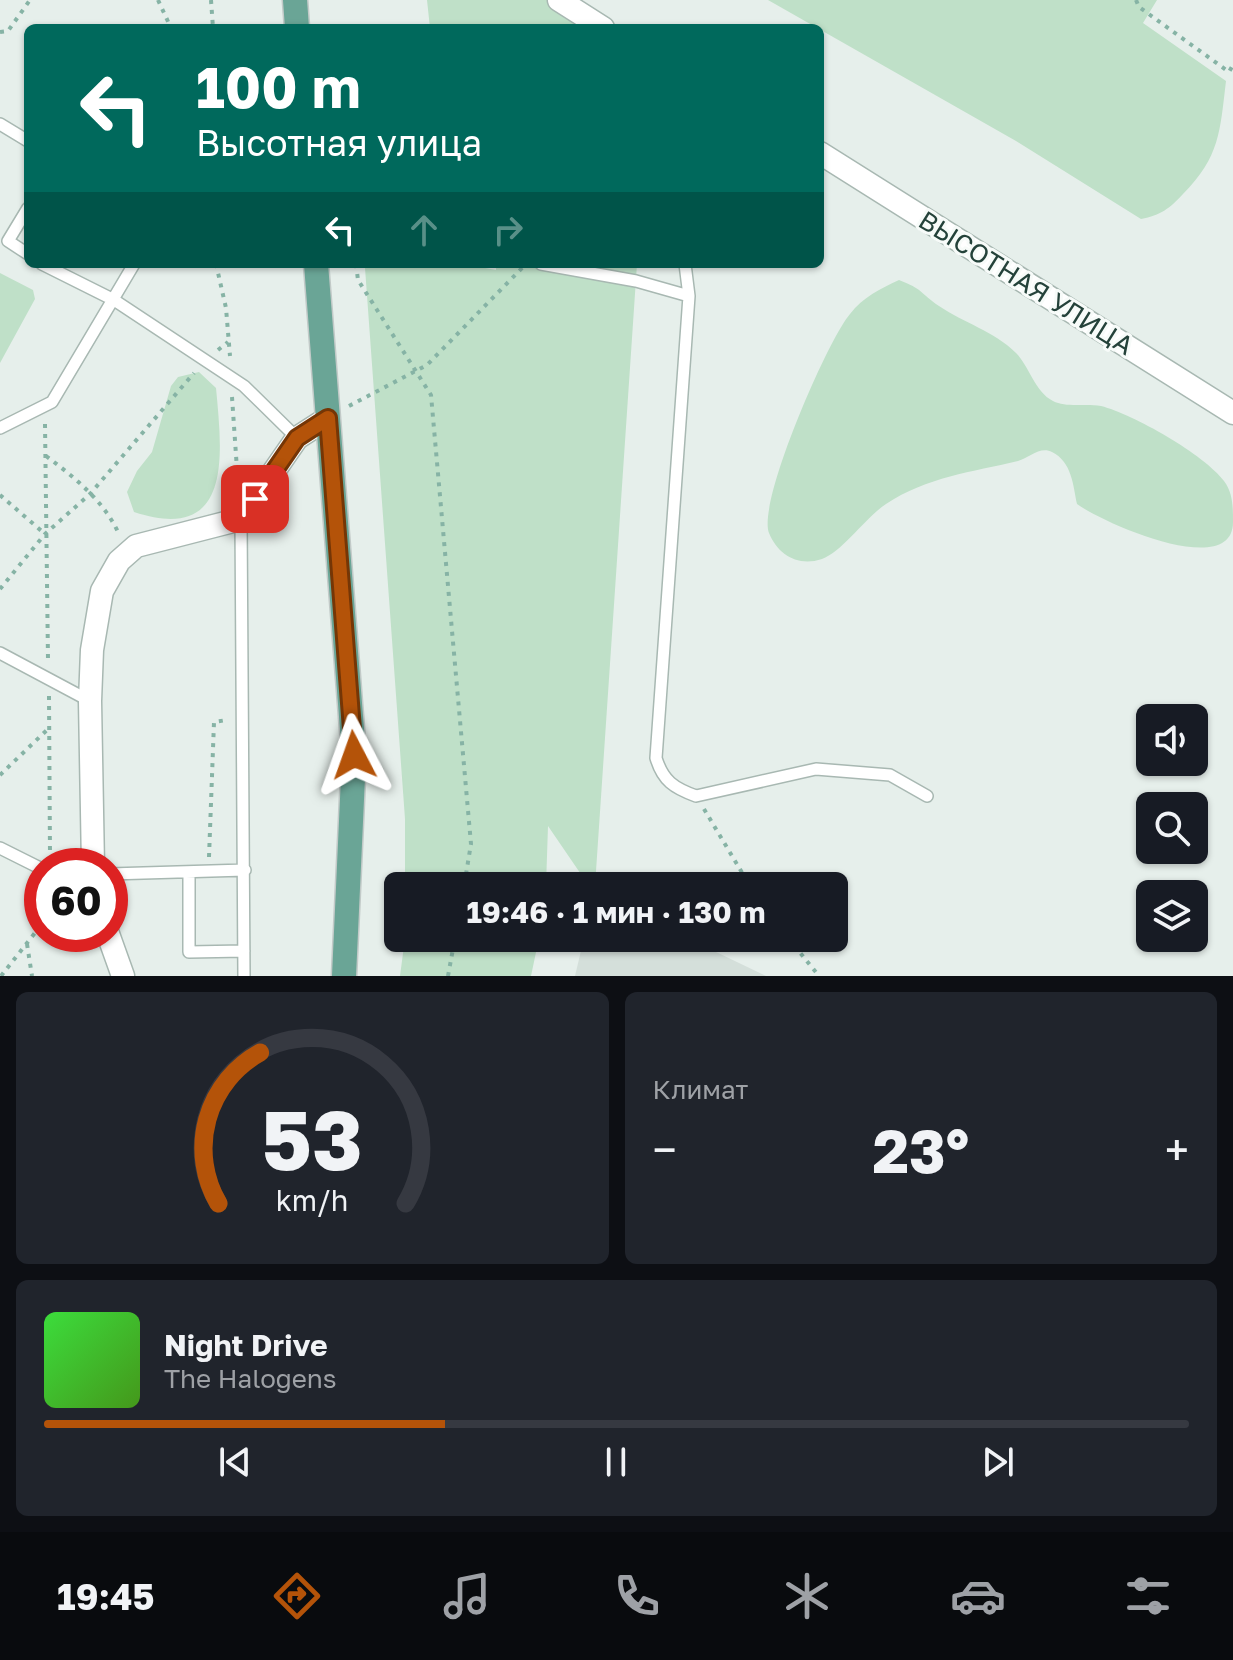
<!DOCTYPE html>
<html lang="ru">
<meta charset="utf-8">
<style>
body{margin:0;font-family:"Golos Text",sans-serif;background:#20242c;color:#f1f3f6;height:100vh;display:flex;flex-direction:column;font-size:30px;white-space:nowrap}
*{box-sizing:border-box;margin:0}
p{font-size:26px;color:#9ea1a6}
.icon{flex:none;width:44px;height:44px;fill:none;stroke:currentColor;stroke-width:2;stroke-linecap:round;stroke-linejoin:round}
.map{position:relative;height:976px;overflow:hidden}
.drawer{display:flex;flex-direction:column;gap:16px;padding:16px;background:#0d0f14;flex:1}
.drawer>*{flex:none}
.top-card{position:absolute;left:24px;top:24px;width:800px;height:244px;border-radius:12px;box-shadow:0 2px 6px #0004;background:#00695c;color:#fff;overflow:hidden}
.fabs{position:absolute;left:1136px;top:704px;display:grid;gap:16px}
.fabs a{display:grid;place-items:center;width:72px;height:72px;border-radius:12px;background:#171b24;box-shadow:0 2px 6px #0004;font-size:40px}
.speed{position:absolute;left:24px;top:848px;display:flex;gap:16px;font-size:40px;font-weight:700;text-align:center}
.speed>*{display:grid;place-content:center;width:104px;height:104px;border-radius:50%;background:#171b24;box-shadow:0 2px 6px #0004;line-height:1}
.speed .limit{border:12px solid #d22;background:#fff;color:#111}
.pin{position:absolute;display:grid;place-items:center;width:68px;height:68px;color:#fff;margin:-34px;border-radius:16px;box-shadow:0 4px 12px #0006}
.me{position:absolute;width:88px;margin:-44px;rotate:356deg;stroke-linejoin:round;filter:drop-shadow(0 0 6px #0008)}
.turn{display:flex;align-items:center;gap:28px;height:168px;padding:0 40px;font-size:36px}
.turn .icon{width:104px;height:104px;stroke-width:2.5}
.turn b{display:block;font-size:56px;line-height:68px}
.lanes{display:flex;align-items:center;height:76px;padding:0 40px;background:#0003;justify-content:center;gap:40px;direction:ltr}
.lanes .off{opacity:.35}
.big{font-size:60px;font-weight:700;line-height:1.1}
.drawer .card{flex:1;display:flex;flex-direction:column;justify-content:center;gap:12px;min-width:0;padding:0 28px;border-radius:12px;background:#20242c}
.drawer .dial{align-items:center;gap:0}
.dial svg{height:208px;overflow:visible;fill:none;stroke:#363941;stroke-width:7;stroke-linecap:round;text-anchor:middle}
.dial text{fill:#f1f3f6;stroke:none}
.song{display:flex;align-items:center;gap:24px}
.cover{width:96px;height:96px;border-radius:12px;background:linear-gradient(135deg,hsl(120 70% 55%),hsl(100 70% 35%))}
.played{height:8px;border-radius:4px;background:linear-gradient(90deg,#b45309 35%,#363941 35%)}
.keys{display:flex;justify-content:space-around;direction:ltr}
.heat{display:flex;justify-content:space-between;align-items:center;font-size:44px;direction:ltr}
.drawer .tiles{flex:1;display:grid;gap:16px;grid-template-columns:1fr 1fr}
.card:last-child{grid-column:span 2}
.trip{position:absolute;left:384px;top:872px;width:464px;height:80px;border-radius:12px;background:#171b24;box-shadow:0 2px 6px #0004;font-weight:700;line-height:80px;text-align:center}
.tab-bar{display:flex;height:128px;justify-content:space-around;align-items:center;background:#090b0e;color:#9ea1a6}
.tab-bar .icon{width:56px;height:56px}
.tab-bar .current{color:#b45309}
.tab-bar b{font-size:36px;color:#f1f3f6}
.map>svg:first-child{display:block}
.built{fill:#d4dfda}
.green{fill:#bfe0c8}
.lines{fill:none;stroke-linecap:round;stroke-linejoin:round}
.lane-casing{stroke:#a8b8b2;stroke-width:14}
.street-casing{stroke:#a8b8b2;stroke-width:25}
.primary-casing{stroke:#c2cac8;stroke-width:27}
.path{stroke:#86b3a5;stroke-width:4;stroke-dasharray:4 6;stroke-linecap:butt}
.lane{stroke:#fff;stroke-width:11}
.street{stroke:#fff;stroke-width:22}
.primary{stroke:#6aa596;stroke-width:24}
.route-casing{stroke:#753606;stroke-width:20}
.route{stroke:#b45309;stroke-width:14}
.labels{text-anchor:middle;stroke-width:6;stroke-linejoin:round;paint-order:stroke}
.street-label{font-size:26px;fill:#24423a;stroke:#f7fbf9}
</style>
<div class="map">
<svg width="1233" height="976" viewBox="0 0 1233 976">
<rect width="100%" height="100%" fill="#e6efeb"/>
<path class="built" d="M584 938H687L766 976H575Z"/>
<path class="green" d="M427 0H558L605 28H430Z
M768 0H1157L1143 23 1226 81C1220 131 1220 157 1183 194 1169 209 1161 215 1141 219L1016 141Z
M411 264H464L496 270V264H637L595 886H589L548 826 546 886H405V819L365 268Z
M0 273 33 290 35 299 0 363Z
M899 280C923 289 920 293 939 306 964 323 994 331 1016 353 1029 366 1035 392 1053 401 1066 408 1086 403 1101 406 1133 414 1205 455 1224 481 1233 493 1233 507 1233 522 1233 581 1101 522 1077 504 1073 485 1072 462 1052 452 1040 446 1029 458 1018 461 972 472 927 477 886 504 866 517 842 552 822 559 798 567 778 555 769 533 757 503 827 341 850 314 863 297 880 289 899 280Z
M199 372 216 388C222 453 234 545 134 512L127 492 137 471 152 452 171 386 178 377Z
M405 938H539L531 976H400Z"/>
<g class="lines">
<g class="lane-casing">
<path id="lane" d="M0 124 28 141
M28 208 8 241 28 254
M42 264 114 300 244 386 297 438
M541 264 636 281 689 296
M685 264 689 296 656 758C663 781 674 788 696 796L816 769 890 775 927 796
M0 428 52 402 134 264
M241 519 244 976
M0 653 90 701
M0 848 42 869
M189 872V952L244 951
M110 874 245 870"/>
</g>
<g class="street-casing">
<path id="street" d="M559 0 603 28
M820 153 1233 413
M93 866 90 701 92 650 102 591 119 561 136 546 241 519 297 438 328 418
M108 934 123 976"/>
</g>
<g class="primary-casing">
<path id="primary" d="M295 0 297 28
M316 264 354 755 344 976"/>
</g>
<path class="path" d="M158 0 171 28
M211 0 213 28
M1136 0 1139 7 1229 72 1233 65
M0 32 8 31 30 0
M216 264 226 308 230 356
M356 264 358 280 431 395 471 844 464 886
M218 350 228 342
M232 397 238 484
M349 406 427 365 524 266
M45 424 48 660
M46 456C74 477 103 500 118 532
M0 495 45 534
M0 589 45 534 90 494 194 373
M49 696 50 856
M0 775 49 728
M704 809 750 886
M209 857 214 722 227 720
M788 938 819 976
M27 944 32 976
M1 976 42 924
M448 976 455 938"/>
<use href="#lane" class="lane"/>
<use href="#street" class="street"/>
<use href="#primary" class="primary"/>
</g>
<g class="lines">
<g class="route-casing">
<path id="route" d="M255 499 297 438 328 418 354 755"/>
</g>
<use href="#route" class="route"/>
</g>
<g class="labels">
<g class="street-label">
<text transform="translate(1026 283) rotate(32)" y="9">ВЫСОТНАЯ УЛИЦА</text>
</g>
</g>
</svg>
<div class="fabs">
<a><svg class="icon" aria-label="sound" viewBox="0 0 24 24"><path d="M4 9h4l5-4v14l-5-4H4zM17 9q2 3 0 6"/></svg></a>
<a><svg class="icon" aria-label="search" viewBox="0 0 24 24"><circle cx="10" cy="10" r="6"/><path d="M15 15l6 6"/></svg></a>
<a><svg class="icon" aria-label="layers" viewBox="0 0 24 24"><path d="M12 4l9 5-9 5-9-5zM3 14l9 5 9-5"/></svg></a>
</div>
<div class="speed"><div class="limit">60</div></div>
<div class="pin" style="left:255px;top:499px;background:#d93025"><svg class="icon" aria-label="arrive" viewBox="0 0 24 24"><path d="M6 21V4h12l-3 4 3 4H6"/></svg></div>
<svg class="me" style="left:354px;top:755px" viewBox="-20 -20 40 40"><path d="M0-17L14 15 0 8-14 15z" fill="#b45309" stroke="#fff" stroke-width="4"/></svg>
<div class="trip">19:46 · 1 мин · 130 m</div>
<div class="top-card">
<div class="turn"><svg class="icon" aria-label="left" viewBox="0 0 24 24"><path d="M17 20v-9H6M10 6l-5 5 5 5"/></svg><div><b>100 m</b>Высотная улица</div></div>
<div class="lanes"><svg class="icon" aria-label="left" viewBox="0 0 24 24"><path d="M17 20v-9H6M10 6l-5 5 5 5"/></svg><svg class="icon off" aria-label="ahead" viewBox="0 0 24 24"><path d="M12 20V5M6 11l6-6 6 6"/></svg><svg class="icon off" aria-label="right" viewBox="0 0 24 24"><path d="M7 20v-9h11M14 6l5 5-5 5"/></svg></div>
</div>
</div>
<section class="drawer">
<div class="tiles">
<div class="card dial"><svg viewBox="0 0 100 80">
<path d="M14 69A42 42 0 1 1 86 69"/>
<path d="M14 69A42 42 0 0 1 30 11" stroke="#b45309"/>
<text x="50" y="56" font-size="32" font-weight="700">53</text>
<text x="50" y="72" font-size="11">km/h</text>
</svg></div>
<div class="card"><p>Климат</p>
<div class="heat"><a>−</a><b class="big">23°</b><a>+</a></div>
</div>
<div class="card">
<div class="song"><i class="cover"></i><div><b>Night Drive</b><p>The Halogens</p></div></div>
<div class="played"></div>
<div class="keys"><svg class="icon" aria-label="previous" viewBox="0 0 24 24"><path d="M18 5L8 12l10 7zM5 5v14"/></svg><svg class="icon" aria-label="pause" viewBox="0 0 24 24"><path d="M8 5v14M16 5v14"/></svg><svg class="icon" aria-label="next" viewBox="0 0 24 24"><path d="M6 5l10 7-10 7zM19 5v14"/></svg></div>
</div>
</div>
</section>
<nav class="tab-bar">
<b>19:45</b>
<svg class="icon current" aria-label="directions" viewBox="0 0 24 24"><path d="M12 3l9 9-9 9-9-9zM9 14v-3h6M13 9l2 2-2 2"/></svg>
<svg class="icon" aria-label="music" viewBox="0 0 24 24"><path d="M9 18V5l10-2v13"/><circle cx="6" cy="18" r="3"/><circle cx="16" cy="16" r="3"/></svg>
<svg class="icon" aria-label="phone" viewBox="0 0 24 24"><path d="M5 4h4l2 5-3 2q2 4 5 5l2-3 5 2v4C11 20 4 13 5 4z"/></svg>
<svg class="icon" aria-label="climate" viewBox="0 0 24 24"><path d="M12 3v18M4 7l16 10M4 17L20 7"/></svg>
<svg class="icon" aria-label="car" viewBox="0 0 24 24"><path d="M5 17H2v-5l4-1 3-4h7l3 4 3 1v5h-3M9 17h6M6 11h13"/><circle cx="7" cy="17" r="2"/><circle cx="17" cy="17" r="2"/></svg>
<svg class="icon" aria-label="filters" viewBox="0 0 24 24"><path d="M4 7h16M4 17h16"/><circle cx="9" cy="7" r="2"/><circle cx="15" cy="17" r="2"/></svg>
</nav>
